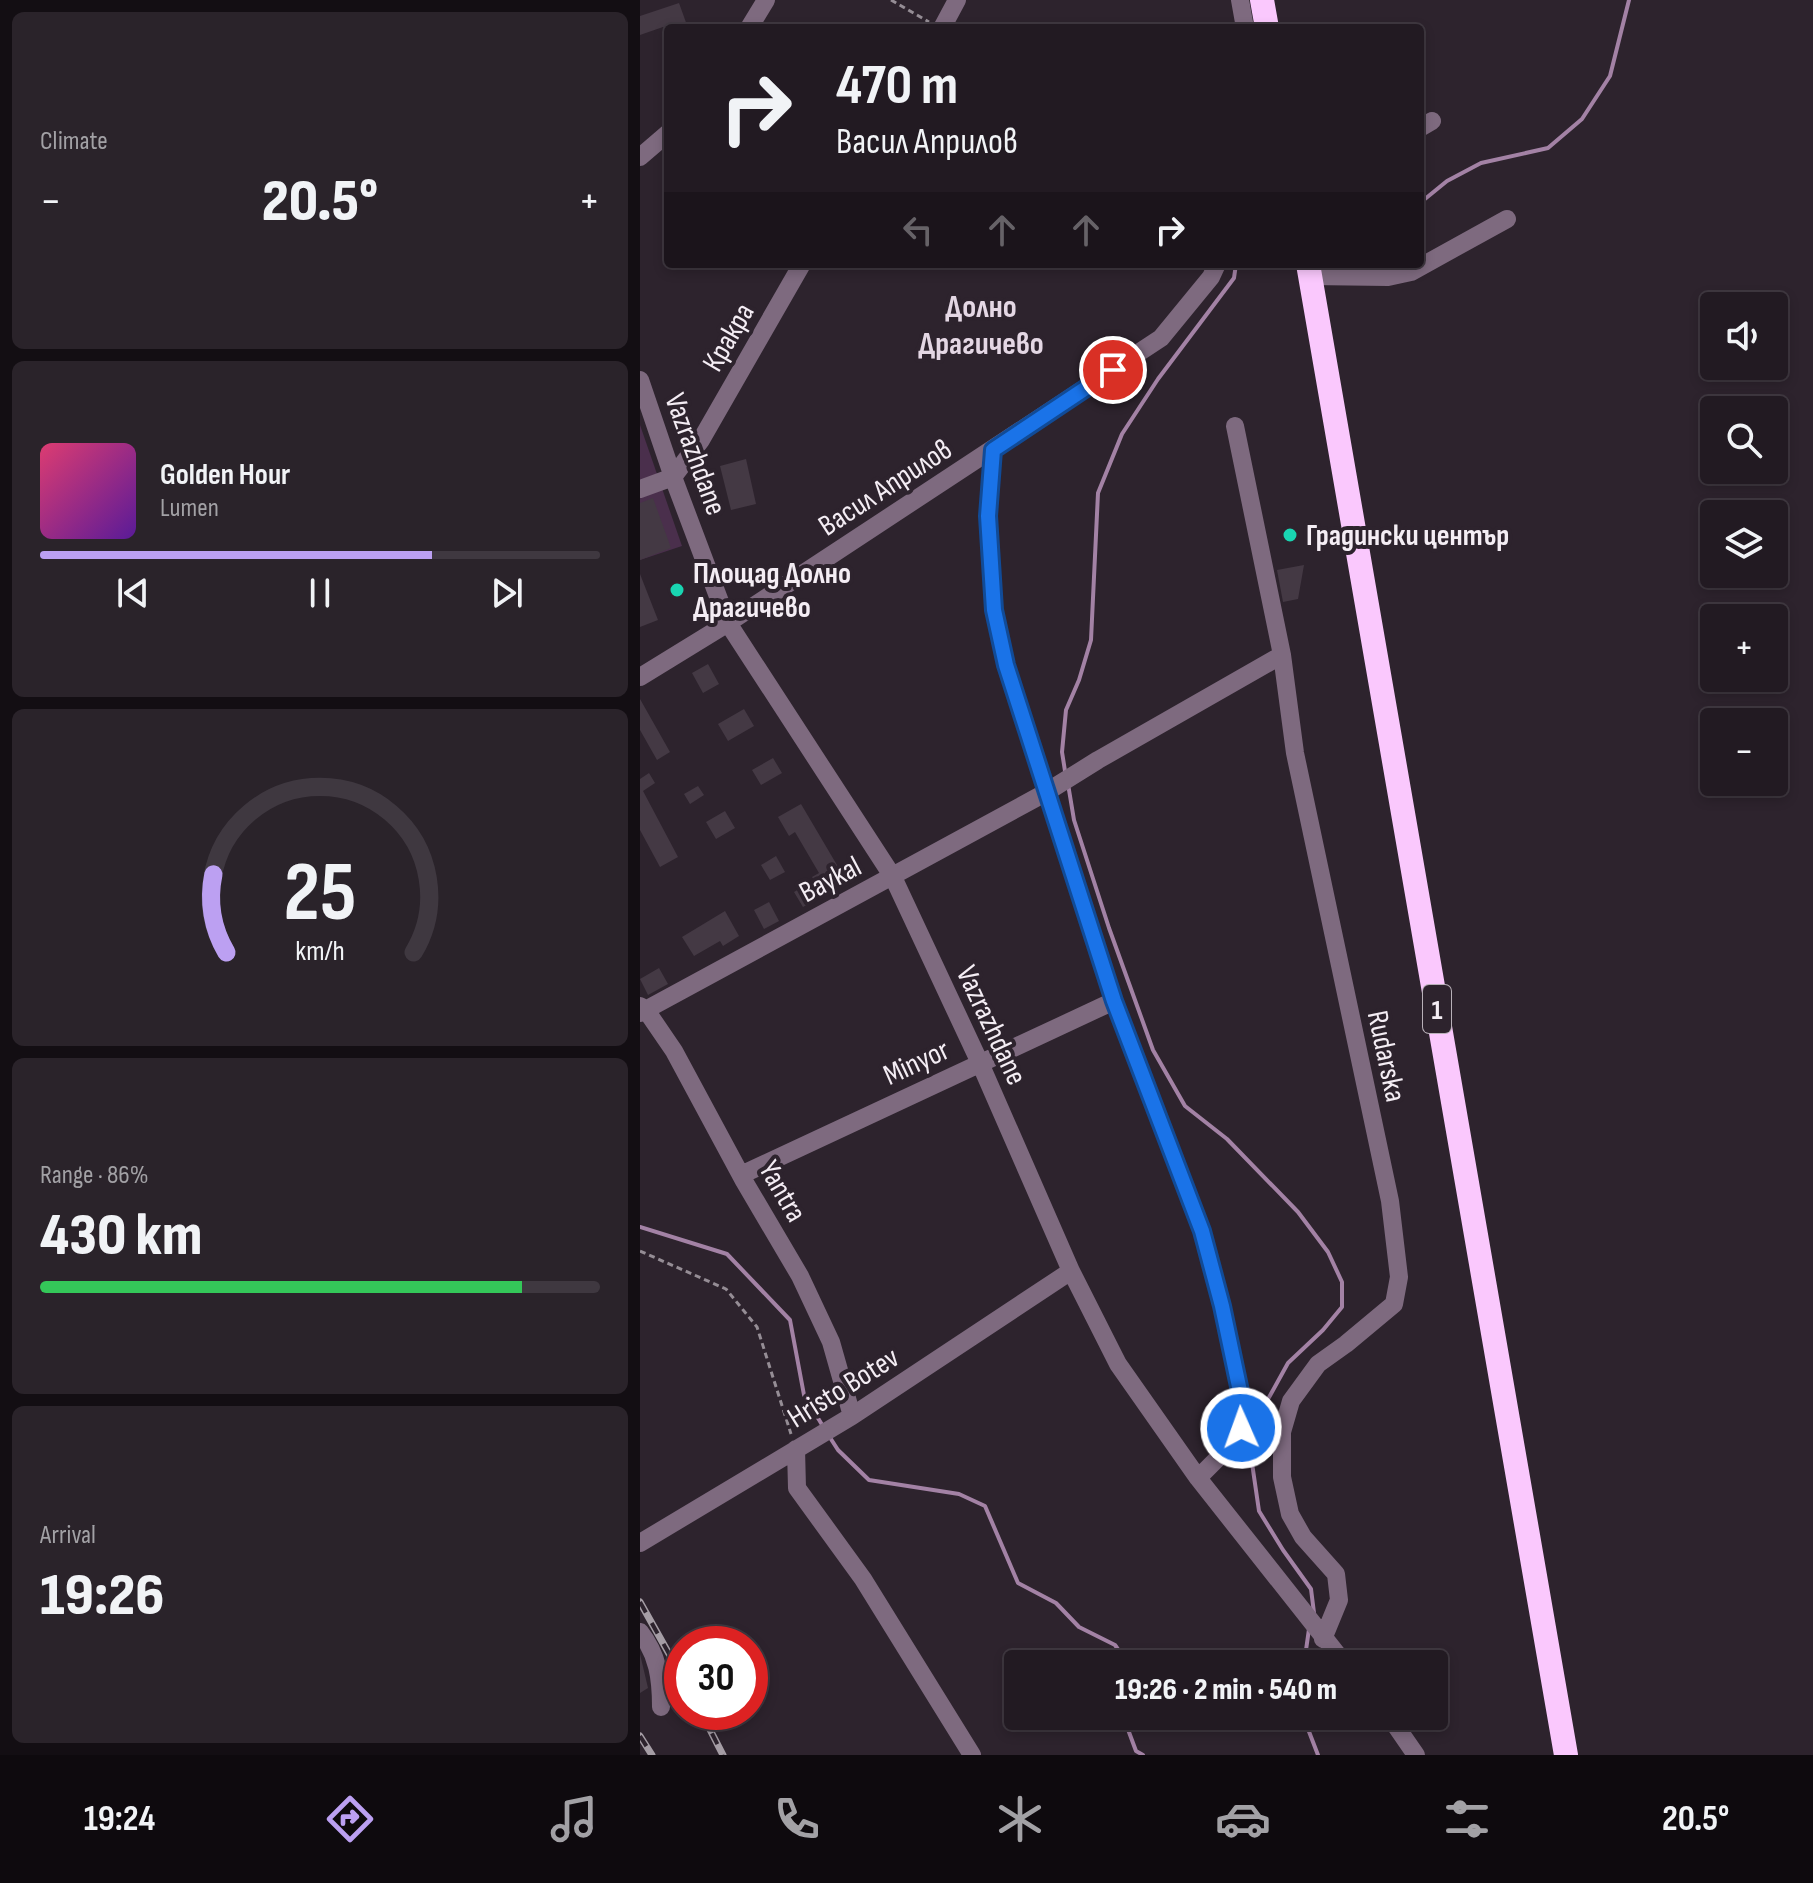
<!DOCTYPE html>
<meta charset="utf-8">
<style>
body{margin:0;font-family:"Sofia Sans Condensed",sans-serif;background:#2a232a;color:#f1f3f6;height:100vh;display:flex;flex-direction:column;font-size:30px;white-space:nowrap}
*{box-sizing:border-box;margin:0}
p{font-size:26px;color:#a2a1a5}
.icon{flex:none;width:44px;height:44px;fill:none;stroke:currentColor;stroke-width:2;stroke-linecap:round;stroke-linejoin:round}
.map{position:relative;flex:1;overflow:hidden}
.panel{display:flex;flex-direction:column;gap:12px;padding:12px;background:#130e13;width:640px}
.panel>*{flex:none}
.banner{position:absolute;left:24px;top:24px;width:760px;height:244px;border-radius:8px;box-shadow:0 4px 12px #0003,0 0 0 2px #3f3840;background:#221a22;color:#f1f3f6;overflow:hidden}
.buttons{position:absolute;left:1060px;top:292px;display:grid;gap:16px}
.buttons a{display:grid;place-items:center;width:88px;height:88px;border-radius:8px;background:#221a22;box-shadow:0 4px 12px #0003,0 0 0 2px #3f3840;font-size:40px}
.speed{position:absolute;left:24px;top:1626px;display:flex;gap:16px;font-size:40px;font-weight:700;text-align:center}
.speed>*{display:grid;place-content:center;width:104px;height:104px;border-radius:50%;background:#221a22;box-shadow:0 4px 12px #0003,0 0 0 2px #3f3840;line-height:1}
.speed .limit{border:12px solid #d22;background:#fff;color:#111}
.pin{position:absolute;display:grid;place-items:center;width:68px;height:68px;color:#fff;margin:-34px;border:4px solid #fff;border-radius:50%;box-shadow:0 2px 8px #0007}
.me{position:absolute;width:88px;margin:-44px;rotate:358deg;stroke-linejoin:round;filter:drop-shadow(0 0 6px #0008)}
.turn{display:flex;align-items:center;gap:28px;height:168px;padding:0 40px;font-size:36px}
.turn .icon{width:104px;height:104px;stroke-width:2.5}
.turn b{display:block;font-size:56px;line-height:68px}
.lanes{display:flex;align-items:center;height:76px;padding:0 40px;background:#0003;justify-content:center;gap:40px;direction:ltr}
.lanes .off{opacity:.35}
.big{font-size:60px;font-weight:800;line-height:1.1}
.panel .widget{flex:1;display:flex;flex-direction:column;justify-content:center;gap:12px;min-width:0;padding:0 28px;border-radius:12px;background:#2a232a}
.panel .dial{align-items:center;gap:0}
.dial svg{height:208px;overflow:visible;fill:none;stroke:#3f3840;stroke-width:7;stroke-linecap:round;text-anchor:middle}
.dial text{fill:#f1f3f6;stroke:none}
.song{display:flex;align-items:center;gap:24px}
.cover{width:96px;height:96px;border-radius:12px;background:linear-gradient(135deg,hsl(340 70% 55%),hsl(270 70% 35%))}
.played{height:8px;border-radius:4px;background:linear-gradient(90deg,#bca0f2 70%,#3f3840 70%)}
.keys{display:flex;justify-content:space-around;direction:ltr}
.heat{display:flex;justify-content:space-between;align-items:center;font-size:44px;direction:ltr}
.charge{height:12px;border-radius:6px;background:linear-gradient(90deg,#34c759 86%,#3f3840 0)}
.trip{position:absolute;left:364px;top:1650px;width:444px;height:80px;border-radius:8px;background:#221a22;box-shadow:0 4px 12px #0003,0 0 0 2px #3f3840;font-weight:800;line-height:80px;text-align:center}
.tab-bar{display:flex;height:128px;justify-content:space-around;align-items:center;background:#0e0a0e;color:#a2a1a5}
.tab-bar .icon{width:56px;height:56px}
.tab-bar .current{color:#bca0f2}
.tab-bar b{font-size:36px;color:#f1f3f6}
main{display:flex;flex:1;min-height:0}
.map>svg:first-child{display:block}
.green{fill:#4a2f4c}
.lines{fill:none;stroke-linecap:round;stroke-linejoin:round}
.stream{stroke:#a382a5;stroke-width:4}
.building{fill:#443944}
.path{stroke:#958d95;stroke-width:3;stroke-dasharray:6 4;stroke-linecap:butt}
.minor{stroke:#7e6a7f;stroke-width:18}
.highway{stroke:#fac8fd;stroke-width:24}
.rail-casing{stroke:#a59da5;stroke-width:7}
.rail{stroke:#2d232d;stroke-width:4;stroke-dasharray:12;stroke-linecap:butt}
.route-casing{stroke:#114b97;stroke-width:20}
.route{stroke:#1a73e8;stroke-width:14}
.poi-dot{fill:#19d5b2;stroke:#2d232d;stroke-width:3}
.labels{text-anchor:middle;stroke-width:8;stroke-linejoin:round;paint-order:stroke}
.shield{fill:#2d232d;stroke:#b8b0b8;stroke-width:2}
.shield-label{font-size:28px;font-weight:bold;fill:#f4edf4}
.street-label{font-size:30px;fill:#f4edf4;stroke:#2d232d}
.poi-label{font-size:30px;font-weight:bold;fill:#f4edf4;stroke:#2d232d;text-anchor:start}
.neighbourhood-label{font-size:32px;font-weight:bold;fill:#e4d7e4;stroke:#2d232d}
</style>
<main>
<section class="panel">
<div class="widget"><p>Climate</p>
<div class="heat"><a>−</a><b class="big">20.5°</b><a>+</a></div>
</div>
<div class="widget">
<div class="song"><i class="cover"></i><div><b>Golden Hour</b><p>Lumen</p></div></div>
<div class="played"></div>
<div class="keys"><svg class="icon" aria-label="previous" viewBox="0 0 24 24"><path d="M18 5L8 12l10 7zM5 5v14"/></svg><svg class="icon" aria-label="pause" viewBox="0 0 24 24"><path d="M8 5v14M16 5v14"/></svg><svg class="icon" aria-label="next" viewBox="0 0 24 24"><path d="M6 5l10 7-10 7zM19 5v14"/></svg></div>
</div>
<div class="widget dial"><svg viewBox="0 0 100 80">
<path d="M14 69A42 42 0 1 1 86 69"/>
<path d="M14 69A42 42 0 0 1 9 39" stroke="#bca0f2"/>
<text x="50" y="56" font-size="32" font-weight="700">25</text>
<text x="50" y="72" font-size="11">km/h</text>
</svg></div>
<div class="widget"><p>Range · 86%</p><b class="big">430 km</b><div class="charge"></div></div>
<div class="widget"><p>Arrival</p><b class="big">19:26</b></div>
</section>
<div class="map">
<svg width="1173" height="1755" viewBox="0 0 1173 1755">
<rect width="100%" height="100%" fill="#2d232d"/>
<path class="green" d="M0 425 42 546 0 560Z"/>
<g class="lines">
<path class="stream" d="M780 203 807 181 841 163 908 148 942 119 970 76 989 0
M425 771 422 752 426 710 439 680 451 640 458 493 482 434 518 379 594 278 596 264
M428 784 434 820 469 928 513 1050 545 1106 587 1139 658 1212 688 1252 702 1282V1307L683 1330 648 1363 627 1401 612 1463 619 1511 643 1550 671 1589 674 1613
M0 1227 87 1254 150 1320 164 1395 184 1428
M189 1436 198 1450 229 1480 319 1494 345 1506 378 1583 416 1603 439 1627 475 1645 488 1664
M664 1664 669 1629
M483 1716 496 1751 503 1755
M663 1716 678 1755"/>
</g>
<path class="building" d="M39 3 48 28 23 27 0 35V16Z
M106 459 116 504 91 510 80 466Z
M13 498 31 548 0 560V503Z
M664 565 658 599 643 602 637 570Z
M0 574 18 620 0 627Z
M68 664 79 684 63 693 52 673Z
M0 699 30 752 17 760 0 730Z
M104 709 114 726 88 741 78 724Z
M133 758 142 773 121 785 112 770Z
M9 773 15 783 3 791 38 857 20 867 0 830V779Z
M58 786 64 795 50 804 44 794Z
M161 804 207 882 163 907 154 892 174 880 172 877 179 873 155 832 149 836 138 817Z
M85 811 95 828 76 839 66 822Z
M136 856 145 872 130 880 121 865Z
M129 902 139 921 124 929 114 910Z
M85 911 99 936 83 946 80 941 54 956 42 937Z
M19 968 28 984 8 995 0 979Z
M0 1654 8 1688 0 1693Z"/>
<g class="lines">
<path class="path" d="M251 0 289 22
M0 1251 86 1289 117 1327 151 1434"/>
<path class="minor" d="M600 0 605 28
M109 28 126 0
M302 28 317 0
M780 128 792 121
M0 157 28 133
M670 276 748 277 771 272 867 219
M0 380 33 477 88 623 253 877 340 1063 431 1271 478 1364 558 1478 705 1664
M595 426 642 655 655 753 750 1201 759 1277 754 1304 706 1344 678 1364 651 1401 642 1432V1477L650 1514 663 1537 696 1574 699 1600 683 1639
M353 450 348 516 354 610 366 665 474 1001 562 1231 582 1306 601 1396V1428L592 1444 558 1478
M33 477 61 440 162 264
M0 489 33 477
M0 677 88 623 521 338 571 277 577 264
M0 1006 6 1010 34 1051 104 1181 160 1276 191 1342 212 1416
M0 1013 405 793 458 760 642 655
M101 1175 474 1001
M156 1449 157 1488 223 1579 332 1755
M0 1543 212 1416 431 1271
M0 1632C18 1655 21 1678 21 1707
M749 1716 776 1755"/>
<path class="highway" d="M622 0 627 28
M668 264 926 1755"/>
<g class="rail-casing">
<path id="rail" d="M0 1602 42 1677
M61 1712 83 1755
M0 1736 12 1755"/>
</g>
<use href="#rail" class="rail"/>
</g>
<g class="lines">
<g class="route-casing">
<path id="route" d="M473 370 353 450 348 516 354 610 366 665 474 1001 562 1231 582 1306 601 1396V1428"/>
</g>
<use href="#route" class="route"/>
</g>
<g class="poi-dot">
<circle cx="650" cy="535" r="8"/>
<circle cx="37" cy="590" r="8"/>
</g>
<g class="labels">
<rect class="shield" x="783" y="985" width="28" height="48" rx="6"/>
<g class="shield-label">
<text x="797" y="1019">1</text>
</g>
<g class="street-label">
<text transform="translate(88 337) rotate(-60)" y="10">Кракра</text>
<text transform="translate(56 454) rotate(70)" y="10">Vazrazhdane</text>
<text transform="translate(245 487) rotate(-33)" y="10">Васил Априлов</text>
<text transform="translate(190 879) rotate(-28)" y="10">Baykal</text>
<text transform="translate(352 1025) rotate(65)" y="10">Vazrazhdane</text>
<text transform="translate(747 1056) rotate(78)" y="10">Rudarska</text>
<text transform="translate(276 1062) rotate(-25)" y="10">Minyor</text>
<text transform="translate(143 1191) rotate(60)" y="10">Yantra</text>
<text transform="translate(203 1387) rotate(-32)" y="10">Hristo Botev</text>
</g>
<g class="poi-label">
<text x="666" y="545">Градински център</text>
<text x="53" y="583">Площад Долно<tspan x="53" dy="34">Драгичево</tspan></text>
</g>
<g class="neighbourhood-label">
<text x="341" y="317">Долно<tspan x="341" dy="37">Драгичево</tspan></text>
</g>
</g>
</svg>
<div class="buttons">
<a><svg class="icon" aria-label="sound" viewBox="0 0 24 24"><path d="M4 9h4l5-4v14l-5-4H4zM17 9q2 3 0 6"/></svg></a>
<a><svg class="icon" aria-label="search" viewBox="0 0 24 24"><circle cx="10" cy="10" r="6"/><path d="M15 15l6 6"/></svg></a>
<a><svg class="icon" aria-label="layers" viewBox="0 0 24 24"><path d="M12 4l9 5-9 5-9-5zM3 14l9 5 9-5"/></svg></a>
<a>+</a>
<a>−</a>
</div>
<div class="speed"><div class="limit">30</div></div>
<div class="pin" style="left:473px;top:370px;background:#d93025"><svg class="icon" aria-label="arrive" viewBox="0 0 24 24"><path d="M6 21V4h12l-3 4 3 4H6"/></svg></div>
<svg class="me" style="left:601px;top:1428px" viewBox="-20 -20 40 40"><circle r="17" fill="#1a73e8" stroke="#fff" stroke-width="3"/><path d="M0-11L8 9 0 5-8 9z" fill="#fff"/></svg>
<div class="trip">19:26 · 2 min · 540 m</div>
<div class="banner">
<div class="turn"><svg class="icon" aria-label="right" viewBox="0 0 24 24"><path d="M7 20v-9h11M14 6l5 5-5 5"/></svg><div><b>470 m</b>Васил Априлов</div></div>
<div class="lanes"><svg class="icon off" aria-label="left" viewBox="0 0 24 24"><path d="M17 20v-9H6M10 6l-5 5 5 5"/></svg><svg class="icon off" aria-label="ahead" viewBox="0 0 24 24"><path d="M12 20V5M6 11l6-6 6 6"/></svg><svg class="icon off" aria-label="ahead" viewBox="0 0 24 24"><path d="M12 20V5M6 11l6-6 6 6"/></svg><svg class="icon" aria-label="right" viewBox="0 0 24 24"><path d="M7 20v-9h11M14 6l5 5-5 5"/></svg></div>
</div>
</div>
</main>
<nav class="tab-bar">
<b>19:24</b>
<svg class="icon current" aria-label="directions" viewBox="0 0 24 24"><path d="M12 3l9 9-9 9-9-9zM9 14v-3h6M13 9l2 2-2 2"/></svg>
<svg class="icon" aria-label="music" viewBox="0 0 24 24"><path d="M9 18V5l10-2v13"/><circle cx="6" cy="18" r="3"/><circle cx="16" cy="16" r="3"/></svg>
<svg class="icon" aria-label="phone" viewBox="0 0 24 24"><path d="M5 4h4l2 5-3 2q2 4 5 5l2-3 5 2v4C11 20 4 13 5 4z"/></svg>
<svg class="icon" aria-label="climate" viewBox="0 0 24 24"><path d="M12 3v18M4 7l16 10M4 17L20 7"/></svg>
<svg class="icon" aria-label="car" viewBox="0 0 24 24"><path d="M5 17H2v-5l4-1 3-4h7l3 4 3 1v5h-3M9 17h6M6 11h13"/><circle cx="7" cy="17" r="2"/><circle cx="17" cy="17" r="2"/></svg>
<svg class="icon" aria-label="filters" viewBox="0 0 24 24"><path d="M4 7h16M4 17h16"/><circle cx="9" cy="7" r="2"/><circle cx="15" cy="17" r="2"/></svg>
<b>20.5°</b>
</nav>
